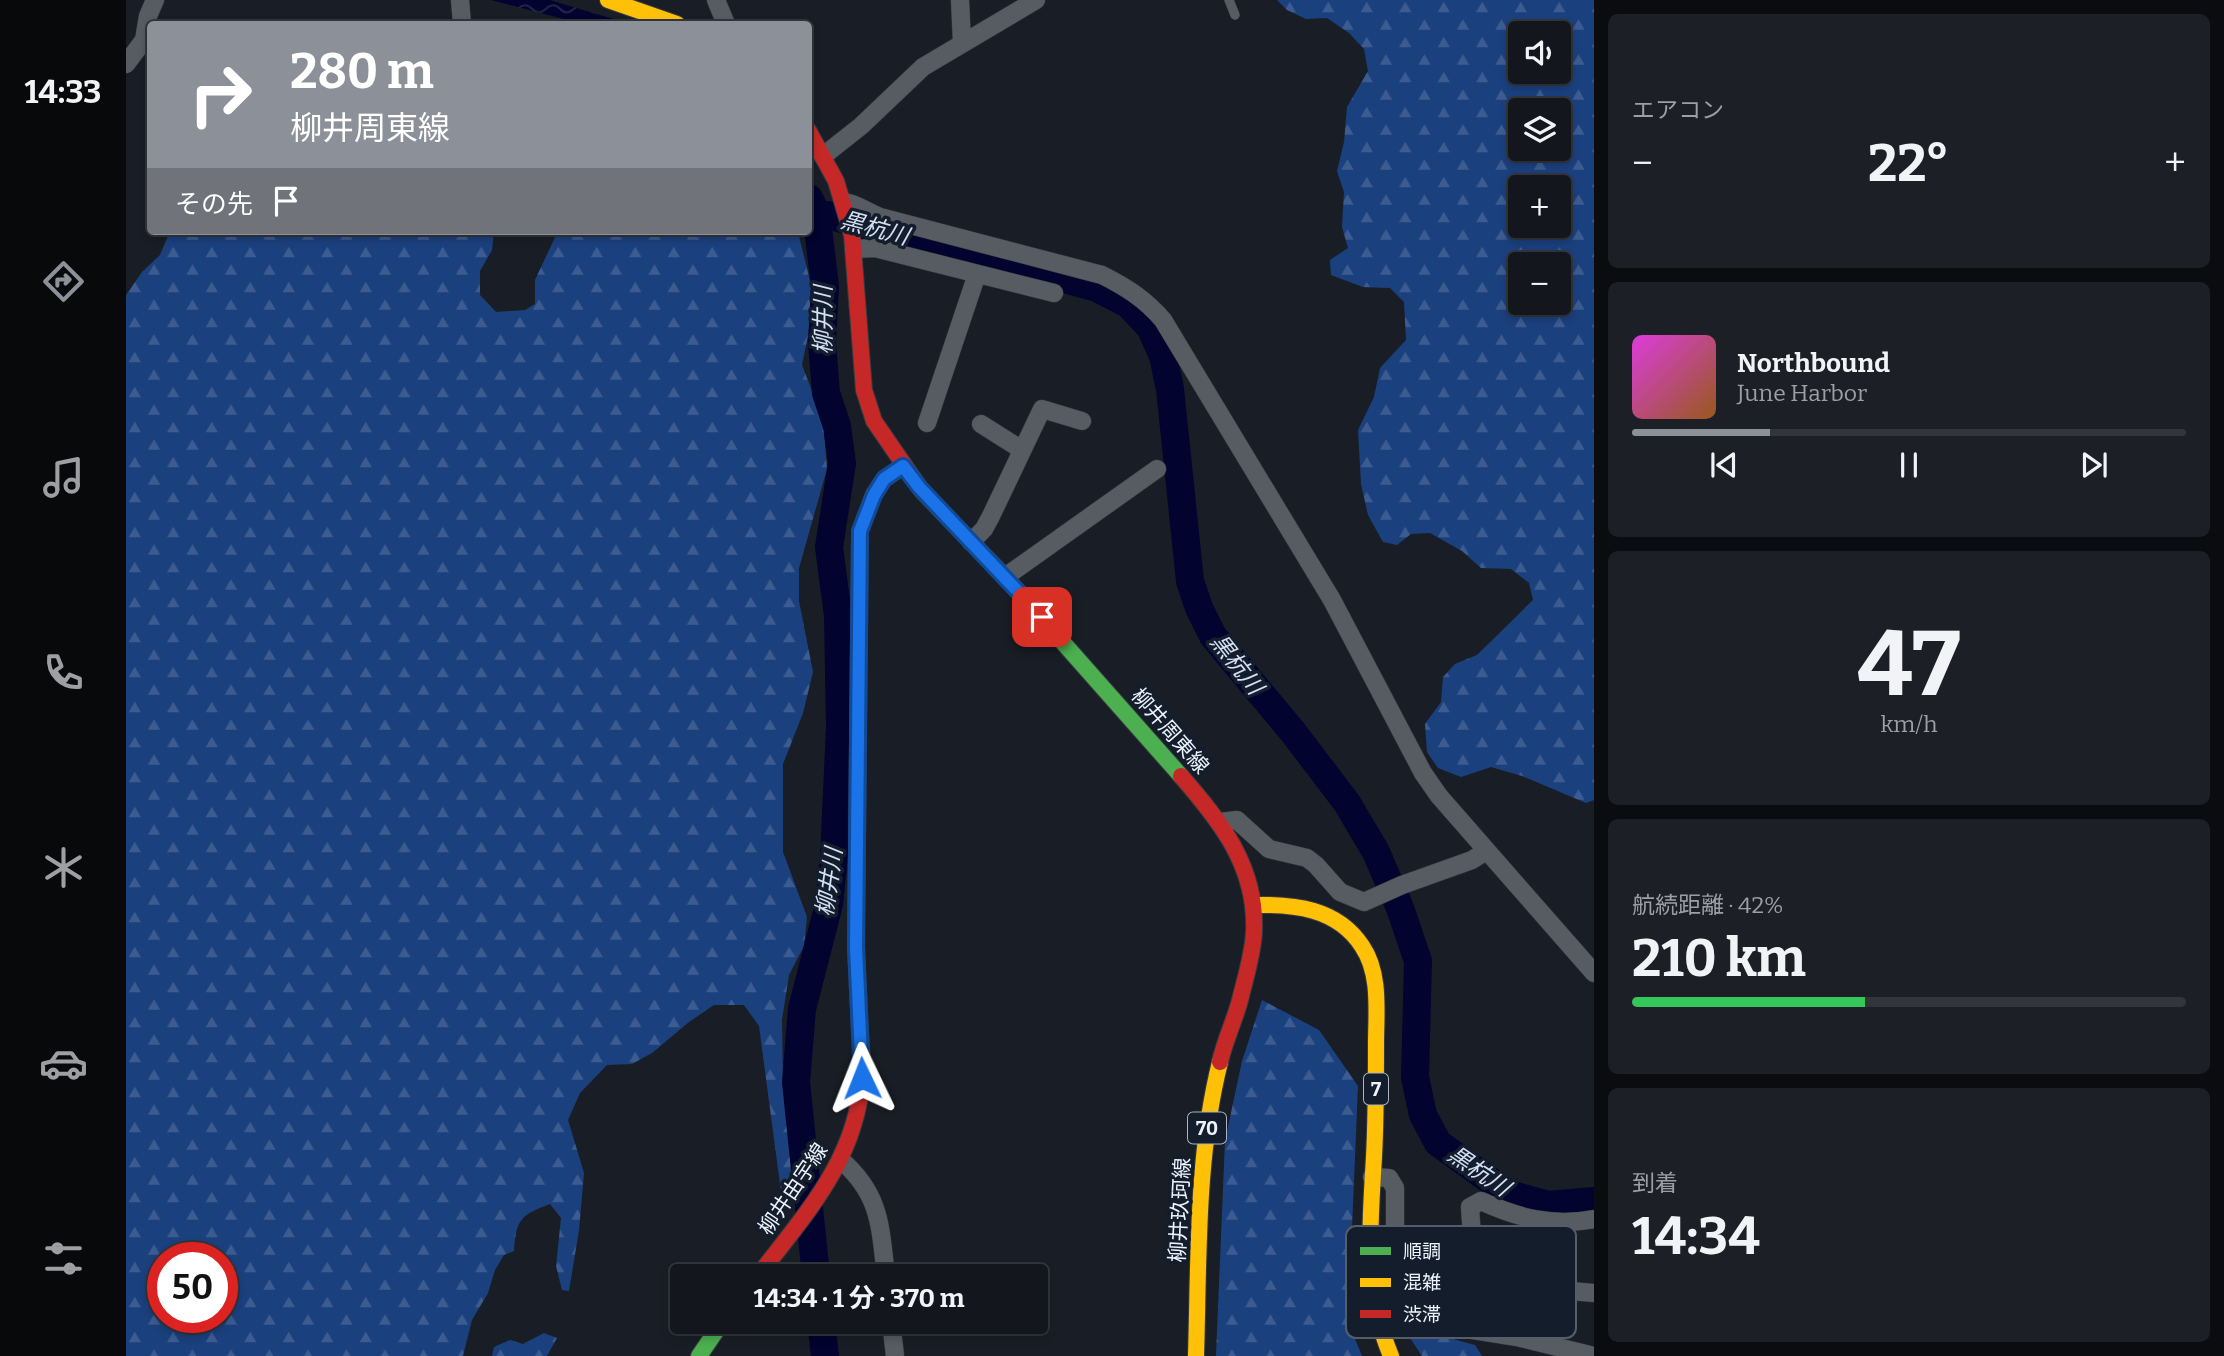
<!DOCTYPE html>
<html lang="ja">
<meta charset="utf-8">
<style>
body{margin:0;font-family:Bitter,"Noto Sans JP",serif;background:#1c1f25;color:#f1f3f6;height:100vh;display:flex;flex-direction:column;font-size:26px;white-space:nowrap}
*{box-sizing:border-box;margin:0}
p{font-size:23px;color:#9d9fa3}
.icon{flex:none;width:38px;height:38px;fill:none;stroke:currentColor;stroke-width:2;stroke-linecap:round;stroke-linejoin:round}
.map{position:relative;flex:1;overflow:hidden}
.panel{display:flex;flex-direction:column;gap:14px;padding:14px;background:#0a0c0f;width:630px}
.panel>*{flex:none}
.guide{position:absolute;left:21px;top:21px;width:665px;height:214px;border-radius:7px;box-shadow:0 4px 10px #0003,0 0 0 2px #32353b;background:#8c9099;color:#fff;overflow:hidden}
.fabs{position:absolute;left:1382px;top:21px;display:grid;gap:14px}
.fabs a{display:grid;place-items:center;width:63px;height:63px;border-radius:7px;background:#13161c;box-shadow:0 4px 10px #0003,0 0 0 2px #32353b;font-size:35px}
.speed{position:absolute;left:21px;top:1242px;display:flex;gap:14px;font-size:35px;font-weight:700;text-align:center}
.speed>*{display:grid;place-content:center;width:91px;height:91px;border-radius:50%;background:#13161c;box-shadow:0 4px 10px #0003,0 0 0 2px #32353b;line-height:1}
.speed .limit{border:10px solid #d22;background:#fff;color:#111}
.pin{position:absolute;display:grid;place-items:center;width:60px;height:60px;color:#fff;margin:-30px;border-radius:14px;box-shadow:0 4px 10px #0006}
.me{position:absolute;width:77px;margin:-38px;rotate:358deg;stroke-linejoin:round;filter:drop-shadow(0 0 5px #0008)}
.turn{display:flex;align-items:center;gap:24px;height:147px;padding:0 28px;font-size:32px}
.turn .icon{width:91px;height:91px;stroke-width:2.5}
.turn b{display:block;font-size:49px;line-height:60px}
.then{display:flex;align-items:center;height:66px;padding:0 28px;background:#0003;gap:14px;font-size:26px}
.big{font-size:52px;font-weight:700;line-height:1.1}
.panel .card{flex:1;display:flex;flex-direction:column;justify-content:center;gap:10px;min-width:0;padding:0 24px;border-radius:10px;background:#1c1f25}
.panel .dial{align-items:center;gap:0}
.dial b{font-size:91px;line-height:1}
.song{display:flex;align-items:center;gap:21px}
.cover{width:84px;height:84px;border-radius:10px;background:linear-gradient(135deg,hsl(300 70% 55%),hsl(30 70% 35%))}
.played{height:7px;border-radius:4px;background:linear-gradient(90deg,#8c9099 25%,#32353b 25%)}
.keys{display:flex;justify-content:space-around;direction:ltr}
.heat{display:flex;justify-content:space-between;align-items:center;font-size:38px;direction:ltr}
.charge{height:10px;border-radius:5px;background:linear-gradient(90deg,#34c759 42%,#32353b 0)}
.trip{position:absolute;left:544px;top:1264px;width:378px;height:70px;border-radius:7px;background:#13161c;box-shadow:0 4px 10px #0003,0 0 0 2px #32353b;font-weight:700;line-height:70px;text-align:center}
main{display:flex;flex:1;min-height:0}
.dock{display:flex;flex-direction:column;width:126px;justify-content:space-around;align-items:center;background:#08090b;color:#9d9fa3}
.dock .icon{width:49px;height:49px}
.dock .on{color:#8c9099}
.dock b{font-size:32px;color:#f1f3f6}
.map>svg:first-child{display:block}
.forest{fill:url(#forest-firs);fill-rule:evenodd}
.water{fill:url(#water-waves)}
.lines{fill:none;stroke-linecap:round;stroke-linejoin:round}
.river{stroke:#02032e;stroke-width:28}
.lane-casing{stroke:#383a41;stroke-width:10}
.street-casing{stroke:#383a41;stroke-width:19}
.fast-casing{stroke:#383a41;stroke-width:18}
.slow-casing{stroke:#383a41;stroke-width:18}
.jam-casing{stroke:#383a41;stroke-width:18}
.lane{stroke:#575b62;stroke-width:9}
.street{stroke:#575b62;stroke-width:18}
.fast{stroke:#4caf50;stroke-width:16}
.slow{stroke:#ffc107;stroke-width:16}
.jam{stroke:#c62828;stroke-width:16}
.route-casing{stroke:#114b97;stroke-width:18}
.route{stroke:#1a73e8;stroke-width:12}
.labels{text-anchor:middle;stroke-width:7;stroke-linejoin:round;paint-order:stroke}
.shield{fill:#141d2b;stroke:#abb3be;stroke-width:2}
.shield-label{font-size:19px;font-weight:bold;fill:#ecf3fd}
.street-label{font-size:21px;fill:#ecf3fd;stroke:#141d2b}
.water-label{font-size:23px;font-style:italic;fill:#d4e0f5;stroke:#141d2b}
.key{fill:#141d2b;stroke:#555d6a;stroke-width:2}
.key-label{font-size:19px;fill:#ecf3fd}
</style>
<main>
<nav class="dock">
<b>14:33</b>
<svg class="icon on" aria-label="directions" viewBox="0 0 24 24"><path d="M12 3l9 9-9 9-9-9zM9 14v-3h6M13 9l2 2-2 2"/></svg>
<svg class="icon" aria-label="music" viewBox="0 0 24 24"><path d="M9 18V5l10-2v13"/><circle cx="6" cy="18" r="3"/><circle cx="16" cy="16" r="3"/></svg>
<svg class="icon" aria-label="phone" viewBox="0 0 24 24"><path d="M5 4h4l2 5-3 2q2 4 5 5l2-3 5 2v4C11 20 4 13 5 4z"/></svg>
<svg class="icon" aria-label="climate" viewBox="0 0 24 24"><path d="M12 3v18M4 7l16 10M4 17L20 7"/></svg>
<svg class="icon" aria-label="car" viewBox="0 0 24 24"><path d="M5 17H2v-5l4-1 3-4h7l3 4 3 1v5h-3M9 17h6M6 11h13"/><circle cx="7" cy="17" r="2"/><circle cx="17" cy="17" r="2"/></svg>
<svg class="icon" aria-label="filters" viewBox="0 0 24 24"><path d="M4 7h16M4 17h16"/><circle cx="9" cy="7" r="2"/><circle cx="15" cy="17" r="2"/></svg>
</nav>
<div class="map">
<svg width="1468" height="1356" viewBox="0 0 1468 1356">
<defs>
<pattern id="forest-firs" width="22" height="20" patternUnits="userSpaceOnUse" patternTransform="scale(1.75)"><rect width="22" height="20" fill="#1b407e"/><path d="M5 1l3.5 6h-7zM16 11l3.5 6h-7z" fill="#3c5c91"/></pattern>
<pattern id="water-waves" width="16" height="10" patternUnits="userSpaceOnUse" patternTransform="scale(1.75)"><rect width="16" height="10" fill="#02032e"/><path d="M0 5q4-4 8 0t8 0" fill="none" stroke="#27284d"/></pattern>
</defs>
<rect width="100%" height="100%" fill="#191e26"/>
<path class="forest" d="M1151 0H1468V800L1460 803 1396 776 1365 767 1335 777 1312 768 1301 752 1299 724 1315 702 1317 677 1329 664 1351 655 1407 600 1403 583 1385 569 1355 568 1336 551 1304 533 1285 534 1271 545 1257 542 1242 515 1235 484 1232 430 1248 397 1254 368 1280 340 1278 302 1264 288 1237 287 1205 275 1204 260 1222 248 1216 227 1218 192 1211 171 1218 142 1221 107 1242 71 1238 49 1223 33 1201 18 1180 19 1161 10ZM1395 33H1433V72H1395ZM1395 110H1433V149H1395ZM1395 187H1433V226H1395ZM1395 264H1433V303H1395Z
M44 231H368L366 250 354 271V295L370 312 399 310 409 304V280L432 231 672 232 689 301 676 365 697 420 701 469 673 568V601L687 672 677 713 657 764V852L681 917 678 946 663 975 656 1020 657 1084 669 1190 664 1203 656 1199 633 1026 618 1005H588L563 1022 526 1053 506 1064 481 1065 454 1093 442 1120 458 1173 453 1230 443 1291 436 1290 430 1266 435 1218 424 1204C395 1215 390 1219 388 1251L378 1255 369 1270 362 1293 346 1320 337 1356H0V295L16 272 34 255ZM37 1258H96V1318H37Z
M1136 1000 1193 1030 1232 1086 1222 1322 1236 1356H1090L1099 1141 1116 1061Z
M1293 1324 1312 1335 1349 1345 1356 1356H1296L1282 1335Z
M418 1333 431 1338 421 1356H366L368 1347 384 1340 397 1344Z"/>
<path class="water" d="M365 0H424L504 24H456Z"/>
<g class="lines">
<path class="river" d="M683 198 690 212 699 286 696 343 700 393 711 426 716 463 703 547 712 616 714 727 708 857 703 904 676 1009 670 1082 690 1276
M690 212 971 288 1002 304 1024 327 1037 356 1044 389 1064 581 1073 608 1087 636 1167 732 1221 803 1250 852 1274 908 1292 961 1289 1077 1297 1115 1312 1143 1383 1194 1422 1205 1468 1201
M695 1321 699 1356"/>
<g class="lane-casing">
<path id="lane" d="M1103 0 1109 15"/>
</g>
<g class="street-casing">
<path id="street" d="M334 0 336 24
M590 0 600 24
M834 0 836 43
M0 64 18 40 22 16 29 0
M697 156 735 126 797 67 910 0
M718 202C731 204 741 212 754 217L976 275C1000 287 1019 299 1037 320L1206 600 1297 773 1313 796 1468 973
M728 249 749 248 928 293
M801 423 851 274
M855 424 896 450
M845 542 858 529 865 516 916 409 956 421
M879 577 1031 469
M1094 822 1111 820 1143 849 1181 858 1190 865 1214 892 1238 902 1276 885 1346 860 1360 851
M715 1160C755 1195 754 1226 760 1276
M1246 1177 1263 1178 1269 1188V1261L1273 1282 1286 1305 1303 1319 1328 1327 1391 1337 1468 1356
M1397 1287 1357 1278 1348 1267 1344 1207 1355 1201C1392 1218 1427 1227 1468 1219
M765 1321 769 1356
M1391 1337 1397 1287 1468 1293"/>
</g>
<g class="fast-casing">
<path id="fast" d="M796 491 879 577 1055 776
M734 1031 730 948 734 531 748 494 758 479 777 466
M573 1356 597 1321"/>
</g>
<g class="slow-casing">
<path id="slow" d="M482 0 551 24
M1127 905C1168 904 1211 908 1236 946 1255 974 1250 1012 1250 1045 1250 1082 1250 1119 1248 1157 1244 1227 1237 1289 1265 1356
M1070 1356C1073 1258 1070 1158 1094 1062"/>
</g>
<g class="jam-casing">
<path id="jam" d="M682 130 710 181 726 235 738 390 748 421 796 491
M1055 776C1095 822 1131 867 1128 932 1127 953 1120 976 1115 996 1110 1018 1099 1039 1094 1062
M632 1276C679 1214 730 1161 736 1079 737 1063 735 1047 734 1031"/>
</g>
<use href="#lane" class="lane"/>
<use href="#street" class="street"/>
<use href="#fast" class="fast"/>
<use href="#slow" class="slow"/>
<use href="#jam" class="jam"/>
</g>
<g class="lines">
<g class="route-casing">
<path id="route" d="M736 1078 730 947 734 531 748 495 758 479 777 466 793 487 916 617"/>
</g>
<use href="#route" class="route"/>
</g>
<g class="labels">
<g class="shield">
<rect x="1238" y="1073.5" width="24" height="31" rx="5"/>
<rect x="1062" y="1112.5" width="38" height="31" rx="5"/>
</g>
<g class="shield-label">
<text x="1250" y="1096">7</text>
<text x="1081" y="1135">70</text>
</g>
<g class="street-label">
<text transform="translate(1044 731) rotate(49)" y="7">柳井周東線</text>
<text transform="translate(667 1189) rotate(-56)" y="7">柳井由宇線</text>
<text transform="translate(1054 1210) rotate(-87)" y="7">柳井玖珂線</text>
</g>
<g class="water-label">
<text transform="translate(749 228) rotate(15)" y="8">黒杭川</text>
<text transform="translate(697 320) rotate(-90)" y="8">柳井川</text>
<text transform="translate(1111 664) rotate(52)" y="8">黒杭川</text>
<text transform="translate(703 882) rotate(-82)" y="8">柳井川</text>
<text transform="translate(1353 1171) rotate(34)" y="8">黒杭川</text>
</g>
</g>
<rect x="1220" y="1226" width="230" height="112" rx="10" class="key"/>
<rect x="1234" y="1247" width="31" height="8" fill="#4caf50"/>
<rect x="1234" y="1278" width="31" height="9" fill="#ffc107"/>
<rect x="1234" y="1310" width="31" height="8" fill="#c62828"/>
<g class="key-label">
<text x="1277" y="1258">順調</text>
<text x="1277" y="1289">混雑</text>
<text x="1277" y="1321">渋滞</text>
</g>
</svg>
<div class="fabs">
<a><svg class="icon" aria-label="sound" viewBox="0 0 24 24"><path d="M4 9h4l5-4v14l-5-4H4zM17 9q2 3 0 6"/></svg></a>
<a><svg class="icon" aria-label="layers" viewBox="0 0 24 24"><path d="M12 4l9 5-9 5-9-5zM3 14l9 5 9-5"/></svg></a>
<a>+</a>
<a>−</a>
</div>
<div class="speed"><div class="limit">50</div></div>
<div class="pin" style="left:916px;top:617px;background:#d93025"><svg class="icon" aria-label="arrive" viewBox="0 0 24 24"><path d="M6 21V4h12l-3 4 3 4H6"/></svg></div>
<svg class="me" style="left:736px;top:1078px" viewBox="-20 -20 40 40"><path d="M0-17L14 15 0 8-14 15z" fill="#1a73e8" stroke="#fff" stroke-width="4"/></svg>
<div class="trip">14:34 · 1 分 · 370 m</div>
<div class="guide">
<div class="turn"><svg class="icon" aria-label="right" viewBox="0 0 24 24"><path d="M7 20v-9h11M14 6l5 5-5 5"/></svg><div><b>280 m</b>柳井周東線</div></div>
<div class="then">その先<svg class="icon" aria-label="arrive" viewBox="0 0 24 24"><path d="M6 21V4h12l-3 4 3 4H6"/></svg></div>
</div>
</div>
<section class="panel">
<div class="card"><p>エアコン</p>
<div class="heat"><a>−</a><b class="big">22°</b><a>+</a></div>
</div>
<div class="card">
<div class="song"><i class="cover"></i><div><b>Northbound</b><p>June Harbor</p></div></div>
<div class="played"></div>
<div class="keys"><svg class="icon" aria-label="previous" viewBox="0 0 24 24"><path d="M18 5L8 12l10 7zM5 5v14"/></svg><svg class="icon" aria-label="pause" viewBox="0 0 24 24"><path d="M8 5v14M16 5v14"/></svg><svg class="icon" aria-label="next" viewBox="0 0 24 24"><path d="M6 5l10 7-10 7zM19 5v14"/></svg></div>
</div>
<div class="card dial"><b>47</b><p>km/h</p></div>
<div class="card"><p>航続距離 · 42%</p><b class="big">210 km</b><div class="charge"></div></div>
<div class="card"><p>到着</p><b class="big">14:34</b></div>
</section>
</main>
